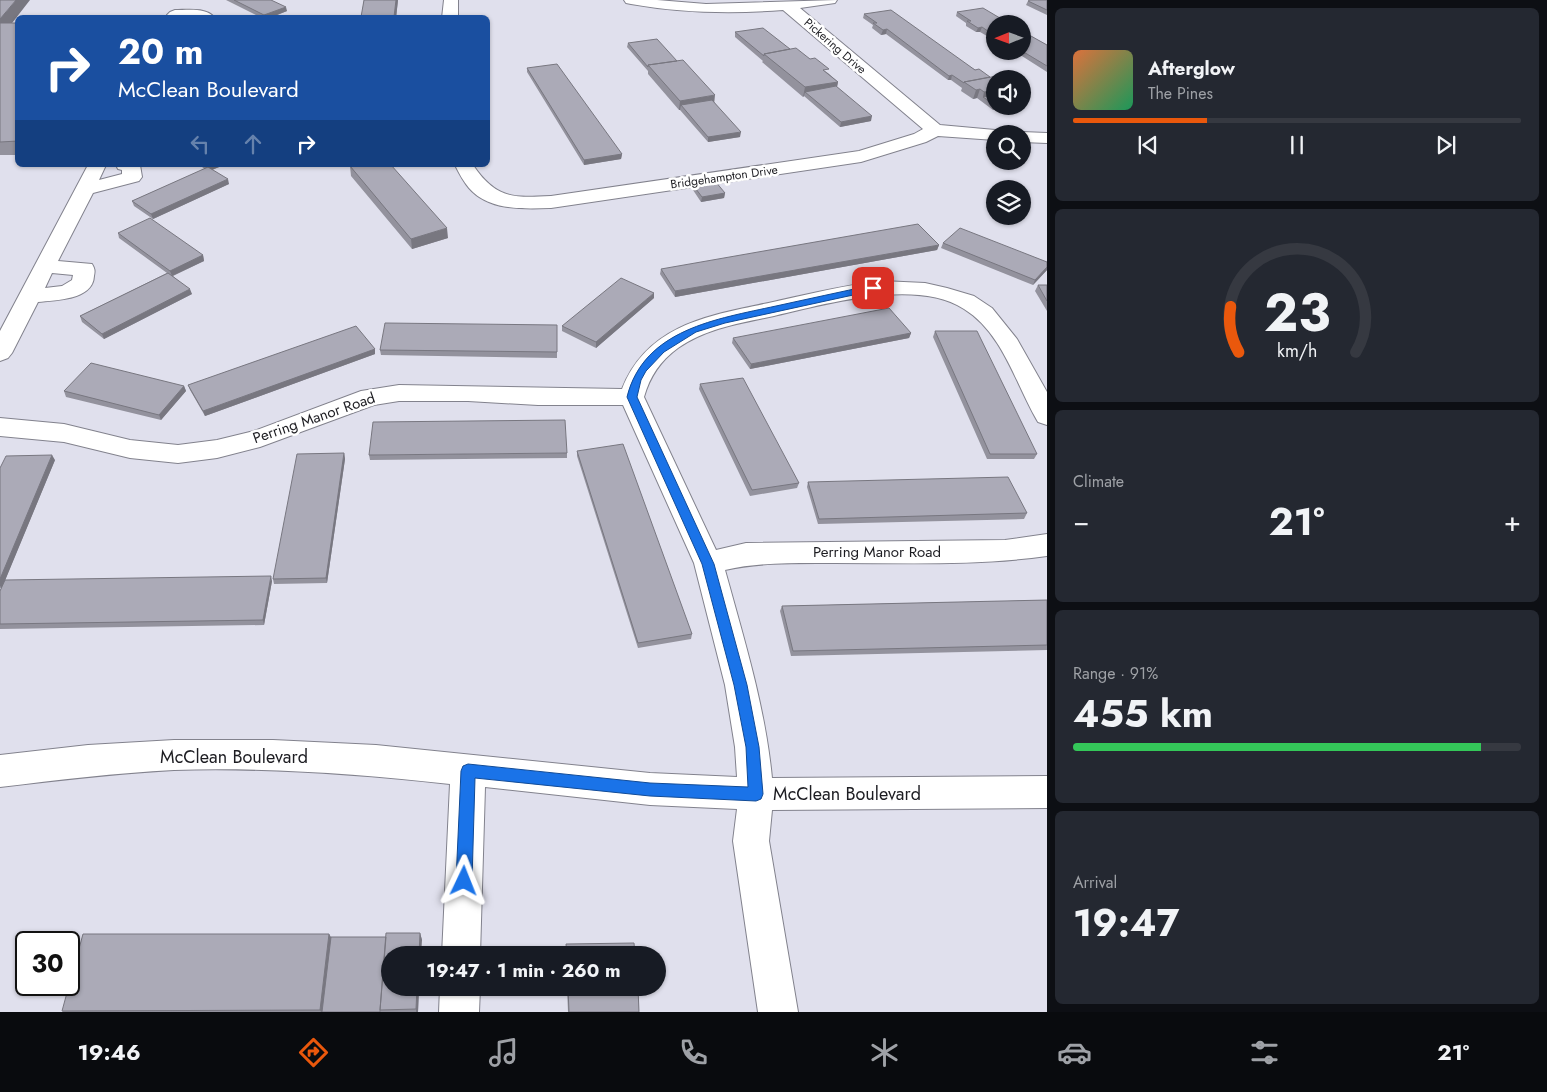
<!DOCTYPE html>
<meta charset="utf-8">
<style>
body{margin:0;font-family:Jost,sans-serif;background:#242831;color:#f1f3f6;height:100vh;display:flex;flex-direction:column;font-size:19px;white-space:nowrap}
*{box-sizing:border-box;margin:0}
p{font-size:16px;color:#9ea1a6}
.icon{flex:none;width:28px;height:28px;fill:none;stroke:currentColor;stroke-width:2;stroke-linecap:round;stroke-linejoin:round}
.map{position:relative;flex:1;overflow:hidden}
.details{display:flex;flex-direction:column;gap:8px;padding:8px;background:#0d0f14;width:500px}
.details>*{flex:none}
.banner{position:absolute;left:15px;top:15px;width:475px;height:152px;border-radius:8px;box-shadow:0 1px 4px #0004;background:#1a4fa0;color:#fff;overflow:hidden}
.needle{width:32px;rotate:269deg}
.controls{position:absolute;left:986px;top:15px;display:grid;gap:10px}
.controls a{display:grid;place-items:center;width:45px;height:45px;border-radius:50%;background:#171b24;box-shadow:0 1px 4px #0004;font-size:25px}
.speed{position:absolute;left:15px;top:931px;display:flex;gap:10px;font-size:25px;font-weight:700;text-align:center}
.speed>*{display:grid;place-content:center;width:65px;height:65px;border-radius:50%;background:#171b24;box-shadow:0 1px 4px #0004;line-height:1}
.speed .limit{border:2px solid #111;border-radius:8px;background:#fff;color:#111}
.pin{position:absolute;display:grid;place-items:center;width:42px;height:42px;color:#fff;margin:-21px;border-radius:10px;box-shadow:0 2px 8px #0006}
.me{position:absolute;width:55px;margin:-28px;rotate:2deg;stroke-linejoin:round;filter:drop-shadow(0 0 4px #0008)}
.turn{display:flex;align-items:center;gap:18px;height:105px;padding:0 20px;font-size:22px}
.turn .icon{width:65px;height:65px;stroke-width:2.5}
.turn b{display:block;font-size:35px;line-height:42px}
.lanes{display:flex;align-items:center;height:48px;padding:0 20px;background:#0003;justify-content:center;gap:25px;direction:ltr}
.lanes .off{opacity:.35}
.big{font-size:38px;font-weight:700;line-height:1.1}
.details .card{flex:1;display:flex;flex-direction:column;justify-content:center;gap:8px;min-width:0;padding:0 18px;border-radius:8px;background:#242831}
.details .dial{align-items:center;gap:0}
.dial svg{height:130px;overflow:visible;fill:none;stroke:#363941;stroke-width:7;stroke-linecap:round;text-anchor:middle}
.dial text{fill:#f1f3f6;stroke:none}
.song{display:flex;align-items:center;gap:15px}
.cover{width:60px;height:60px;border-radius:8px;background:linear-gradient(135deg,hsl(20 70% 55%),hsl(150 70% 35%))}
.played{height:5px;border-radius:2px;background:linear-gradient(90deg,#ea580c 30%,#363941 30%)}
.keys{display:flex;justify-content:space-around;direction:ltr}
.heat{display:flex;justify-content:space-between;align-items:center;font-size:28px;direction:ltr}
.charge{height:8px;border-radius:4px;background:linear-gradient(90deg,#34c759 91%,#363941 0)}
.trip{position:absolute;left:381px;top:946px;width:285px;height:50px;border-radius:25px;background:#171b24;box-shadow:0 1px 4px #0004;font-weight:700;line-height:50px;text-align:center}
.menu{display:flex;height:80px;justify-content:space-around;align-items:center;background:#090b0e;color:#9ea1a6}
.menu .icon{width:35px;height:35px}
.menu .on{color:#ea580c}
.menu b{font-size:22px;color:#f1f3f6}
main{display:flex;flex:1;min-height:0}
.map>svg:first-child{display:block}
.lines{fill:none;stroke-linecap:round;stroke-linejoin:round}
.minor-casing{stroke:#82828d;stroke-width:2}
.minor{fill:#fff;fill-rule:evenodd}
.wall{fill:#93929d}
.shaded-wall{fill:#787780}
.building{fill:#abaab7;stroke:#787780}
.route{fill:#1a73e8;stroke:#114b97}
.labels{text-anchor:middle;stroke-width:5;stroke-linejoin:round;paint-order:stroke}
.far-street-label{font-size:12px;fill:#1c1c21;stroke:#fff}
.street-label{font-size:15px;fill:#1c1c21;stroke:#fff}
.near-street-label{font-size:18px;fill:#1c1c21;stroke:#fff}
</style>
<main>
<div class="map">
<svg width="1047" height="1012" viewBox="0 0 1047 1012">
<rect width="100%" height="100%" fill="#e0e0ed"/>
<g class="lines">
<g class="minor-casing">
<path id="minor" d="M444 0H458V18H442Z
M624 0H657L706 4 837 0 835 3 800 8 940 125 995 130 1001 131 1003 134H995V140L938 136 926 142 861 162 551 208C524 209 489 211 469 188 463 181 459 173 455 165H473C496 199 513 198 551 196L859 151 914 134 923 129 783 10C732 14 682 13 631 4L626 3Z
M175 10C188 10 206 7 215 18H169L167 15 170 12Z
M1022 132 1047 133V143L1022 142V134H1015Z
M88 165H106L99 180 122 174V170L118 169 116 165H140L142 177 139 181 93 193 58 261 92 264C95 269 95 271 94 276 93 300 56 300 38 302L12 353 8 358 0 361V331ZM52 273 73 275 72 280 62 286 45 288Z
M882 281 925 283 947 288 974 296 992 308 1017 339 1047 392V425L1038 422C1016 385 1003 333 964 309 916 278 826 304 774 316 741 323 707 328 678 348 660 361 650 376 644 397L716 550 746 543 1005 540 1047 534V556C977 566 905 563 834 563 798 563 760 562 725 570 744 639 765 706 772 778L1047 776V808L772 810 769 841 798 1012H758L733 841 737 809 650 805 485 787 480 955H442L450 784C359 774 266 767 174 770 116 773 58 780 0 787V755L88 745 174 740H273L376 745 650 773 737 777 735 747 725 685 694 563 623 405H538L468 401H399L374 405 260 447 217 458 178 463 130 458 64 442 0 436V418L64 424 130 440 178 445 217 440 254 431 361 391 399 385 622 389C648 323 712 315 773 302 809 294 845 285 882 281Z
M440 988H480L479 1012H439Z"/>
</g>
<use href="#minor" class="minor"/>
</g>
<path class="wall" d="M0 0 12 23H18V155H0Z
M226 0H271L287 11 270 18 260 17Z
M364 0H398L396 18H361Z
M1047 0V15L1026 5 1028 1Z
M957 12 995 24V40H994L980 32H976L966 26V23L956 16Z
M864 14 990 77 995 106 993 110 977 98 973 99 961 91 962 88 951 80H948L886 34 881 35 872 28 873 25 863 18Z
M1022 31 1047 45V72L1014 51H1022Z
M735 32 790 49 828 73 838 82 837 87 871 121 840 127 804 96 803 97 762 62 763 61 735 37Z
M628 43 714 102 740 137 708 142 680 110H679L648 74V71L627 47Z
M527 68 622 154 621 159 584 165 527 72Z
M199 165H224L212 170 229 184 153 219 134 206 132 201 205 169Z
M350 166 448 238 412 249 351 176Z
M693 185 725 193 724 198 701 202 693 190Z
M118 233 203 255 204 261 173 276 192 294 104 339 82 322 80 316 167 273 119 238Z
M943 243 1047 262V270L1033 285 941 248Z
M939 245 937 250 675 297 660 274 661 269Z
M1038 285H1047V311L1035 291Z
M654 298 596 348 562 331V326Z
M557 325V358L381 355 380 350Z
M935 331 1037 454 1034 459H987L933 337Z
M911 333 909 338 750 369 732 343 733 338Z
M375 349V354L205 416 190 390 188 385Z
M700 384 799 483 797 488 750 496 699 389Z
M184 386 186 391 161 420 66 397 64 391Z
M577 451 692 634 691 639 638 648 577 456Z
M344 453 345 459 327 583 274 584 273 579Z
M567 453V458L370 460 369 455Z
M55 460 5 580 272 581 264 625 0 629V591L1 588H0V468Z
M808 482 1027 513 1024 519 818 524 807 487Z
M1047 600V650L791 656 780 611 782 606Z
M420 933 422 940 390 988H419L418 1012H63L62 1011 329 934 331 937H386Z
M567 988H638L639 1012H568Z"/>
<path class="shaded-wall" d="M16 0H30L2 36 0 32V19Z
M396 0H398L396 18H394Z
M286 7 287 11 269 18 264 15Z
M982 27 980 32H976L978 28Z
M887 29 886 34 881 35 883 30Z
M952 75 951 80H948L949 76Z
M838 82 836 91 805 92 804 96 803 97 805 87Z
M980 89 977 98 973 99 976 90Z
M995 90V99L983 97 984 92Z
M715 95 714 105H681L680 110H679L680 101Z
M995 105V106H1014L993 110Z
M872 116 871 121 840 127 841 122Z
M741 132 740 137 708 142V137Z
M622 154 621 159 584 165V160Z
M211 165H224L209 171 208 166Z
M228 179 229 184 153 219 151 214Z
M725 193 724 198 701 202 702 197Z
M447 228 448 238 412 249 411 239Z
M939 245 937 250 675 297V291Z
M203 255 204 261 172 276 170 271Z
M1047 267V270L1033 285 1035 280Z
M190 289 192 294 104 339 102 334Z
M654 293V298L596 348V342Z
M911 333 909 338 750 369 751 364Z
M375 349V354L205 416 203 411Z
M184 386 186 391 161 420 159 415Z
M344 453 345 459 327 583 326 578Z
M52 455 55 460 2 588 0 586V579Z
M271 576 272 581 264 625 263 620Z
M420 933 422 940 421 955H419Z
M329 934 333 941 324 1012H321L320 1010Z
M417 988H419L418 1012H416V1009Z"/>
<path class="building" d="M0 0H16L0 19Z
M234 0H271L286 7 264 15Z
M364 0H396L394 17H361Z
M1030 0H1047V10L1028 1Z
M983 8 1010 24H995V36L982 27 978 28 967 21H971L957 12Z
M891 10 975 70 979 69 990 77 964 82V83L952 75 949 76 887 29 883 30 873 23H877L864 14Z
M265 15 270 18H258Z
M0 23H18V141L0 142Z
M763 28 790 49 764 54V56L735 32Z
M1022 31 1047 45V66L1022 51Z
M657 39 677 61 648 65V67L628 43Z
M796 48 810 59 815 58 829 69 823 70 838 82 805 87 764 54Z
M683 60 715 95 680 101 648 65Z
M557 64 622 154 584 160 527 68Z
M997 76 1001 79H995V90L984 92 980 89 976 90 964 82Z
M836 86 872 116 841 122 805 92Z
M995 94V105L983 97Z
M712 100 741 132 708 137 681 105Z
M353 165H391L447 228 411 239 350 166Z
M208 167 228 179 151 214 132 201Z
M715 181 725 193 702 197 693 185Z
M150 218 203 255 170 271 118 233Z
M918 224 939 245 675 291 661 269Z
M960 228 1047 262V267L1035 280 943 243Z
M168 273 190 289 102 334 80 316Z
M621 278 654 293 596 342 562 326Z
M1038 285H1047V301Z
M889 308 911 333 751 364 733 338Z
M385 323 557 325V352L380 350Z
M356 326 375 349 203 411 188 385Z
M935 331H977L1037 454H990Z
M91 363 184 386 159 415 64 391Z
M743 378 799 483 752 490 700 384Z
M565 420 567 453 369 455 373 422Z
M623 444 692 634 638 643 577 451Z
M344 453 326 578 273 579 297 454Z
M52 455 0 579V468L6 456Z
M1008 477 1027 513 819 519 808 482Z
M271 576 263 620 0 624V591L5 580Z
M1047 600V645L793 651 782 606Z
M386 933H420L419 955H390V988H417L416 1009 380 1010Z
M83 934H329L320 1010 62 1011Z
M331 937H386L380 1010V1012H322Z
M634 943 635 955H567L566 944Z
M568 988H638L639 1012H569Z"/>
<path class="route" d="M873 285 876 286V290L725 323 696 332 664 352 646 371 641 380 637 397 714 564 747 685 759 747 763 794 761 799 756 801 650 796 475 778 472 881 469 887 464 889 458 887 456 881 461 771 463 766 468 764 650 783 748 787 746 747 734 685 702 564 627 397C644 329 717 319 776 306 808 299 840 292 873 285Z"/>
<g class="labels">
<g class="far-street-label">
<text transform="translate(835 46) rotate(41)" y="4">Pickering Drive</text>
<text transform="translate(724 177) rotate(-8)" y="4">Bridgehampton Drive</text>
</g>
<g class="street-label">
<text transform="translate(314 418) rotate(-19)" y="5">Perring Manor Road</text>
<text x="877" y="557">Perring Manor Road</text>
</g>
<g class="near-street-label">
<text x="234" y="763">McClean Boulevard</text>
<text x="847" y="800">McClean Boulevard</text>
</g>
</g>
</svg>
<div class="controls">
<a><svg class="needle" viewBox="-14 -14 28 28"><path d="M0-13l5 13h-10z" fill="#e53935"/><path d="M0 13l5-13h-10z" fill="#9ea1a6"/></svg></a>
<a><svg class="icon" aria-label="sound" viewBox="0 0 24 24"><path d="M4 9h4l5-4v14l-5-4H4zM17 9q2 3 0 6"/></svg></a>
<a><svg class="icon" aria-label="search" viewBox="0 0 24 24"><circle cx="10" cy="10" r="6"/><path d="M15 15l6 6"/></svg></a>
<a><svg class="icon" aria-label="layers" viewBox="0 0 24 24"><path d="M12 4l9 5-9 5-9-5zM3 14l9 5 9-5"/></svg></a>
</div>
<div class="speed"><div class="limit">30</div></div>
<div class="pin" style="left:873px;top:288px;background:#d93025"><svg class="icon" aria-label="arrive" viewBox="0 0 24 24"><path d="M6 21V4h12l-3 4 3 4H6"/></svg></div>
<svg class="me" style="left:464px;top:881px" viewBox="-20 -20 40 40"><path d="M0-17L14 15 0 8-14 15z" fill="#1a73e8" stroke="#fff" stroke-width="4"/></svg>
<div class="trip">19:47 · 1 min · 260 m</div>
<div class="banner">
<div class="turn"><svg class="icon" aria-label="right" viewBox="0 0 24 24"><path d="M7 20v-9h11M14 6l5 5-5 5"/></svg><div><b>20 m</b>McClean Boulevard</div></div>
<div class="lanes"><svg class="icon off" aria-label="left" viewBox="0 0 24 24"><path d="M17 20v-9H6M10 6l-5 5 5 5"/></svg><svg class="icon off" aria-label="ahead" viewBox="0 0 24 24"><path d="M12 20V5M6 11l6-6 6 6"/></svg><svg class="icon" aria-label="right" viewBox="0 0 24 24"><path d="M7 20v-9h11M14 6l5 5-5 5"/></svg></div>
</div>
</div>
<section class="details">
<div class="card">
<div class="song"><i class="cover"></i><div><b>Afterglow</b><p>The Pines</p></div></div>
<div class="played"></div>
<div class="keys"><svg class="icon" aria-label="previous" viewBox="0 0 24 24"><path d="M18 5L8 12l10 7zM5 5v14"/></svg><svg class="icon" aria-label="pause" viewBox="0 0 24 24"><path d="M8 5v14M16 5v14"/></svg><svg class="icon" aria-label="next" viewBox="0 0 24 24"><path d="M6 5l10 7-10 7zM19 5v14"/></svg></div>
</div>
<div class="card dial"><svg viewBox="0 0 100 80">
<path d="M14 69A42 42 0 1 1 86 69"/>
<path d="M14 69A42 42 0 0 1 9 41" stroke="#ea580c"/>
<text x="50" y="56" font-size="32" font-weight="700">23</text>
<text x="50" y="72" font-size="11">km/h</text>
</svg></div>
<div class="card"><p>Climate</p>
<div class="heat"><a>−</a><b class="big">21°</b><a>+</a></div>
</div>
<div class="card"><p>Range · 91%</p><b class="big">455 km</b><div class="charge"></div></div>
<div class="card"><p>Arrival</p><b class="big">19:47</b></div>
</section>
</main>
<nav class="menu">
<b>19:46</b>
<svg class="icon on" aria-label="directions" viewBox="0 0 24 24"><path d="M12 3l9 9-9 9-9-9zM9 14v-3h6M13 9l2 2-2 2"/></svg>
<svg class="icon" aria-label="music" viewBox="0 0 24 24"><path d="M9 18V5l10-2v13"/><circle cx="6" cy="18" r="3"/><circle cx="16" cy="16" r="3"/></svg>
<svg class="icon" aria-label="phone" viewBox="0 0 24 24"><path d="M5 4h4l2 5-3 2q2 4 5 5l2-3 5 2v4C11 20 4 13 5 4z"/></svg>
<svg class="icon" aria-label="climate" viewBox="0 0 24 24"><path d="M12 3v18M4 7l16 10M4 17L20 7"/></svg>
<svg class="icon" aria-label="car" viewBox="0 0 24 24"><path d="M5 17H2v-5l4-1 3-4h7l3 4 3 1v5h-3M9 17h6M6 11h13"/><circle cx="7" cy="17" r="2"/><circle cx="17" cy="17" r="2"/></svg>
<svg class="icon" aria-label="filters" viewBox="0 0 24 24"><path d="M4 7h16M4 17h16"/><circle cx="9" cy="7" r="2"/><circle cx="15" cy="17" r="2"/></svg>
<b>21°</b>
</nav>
